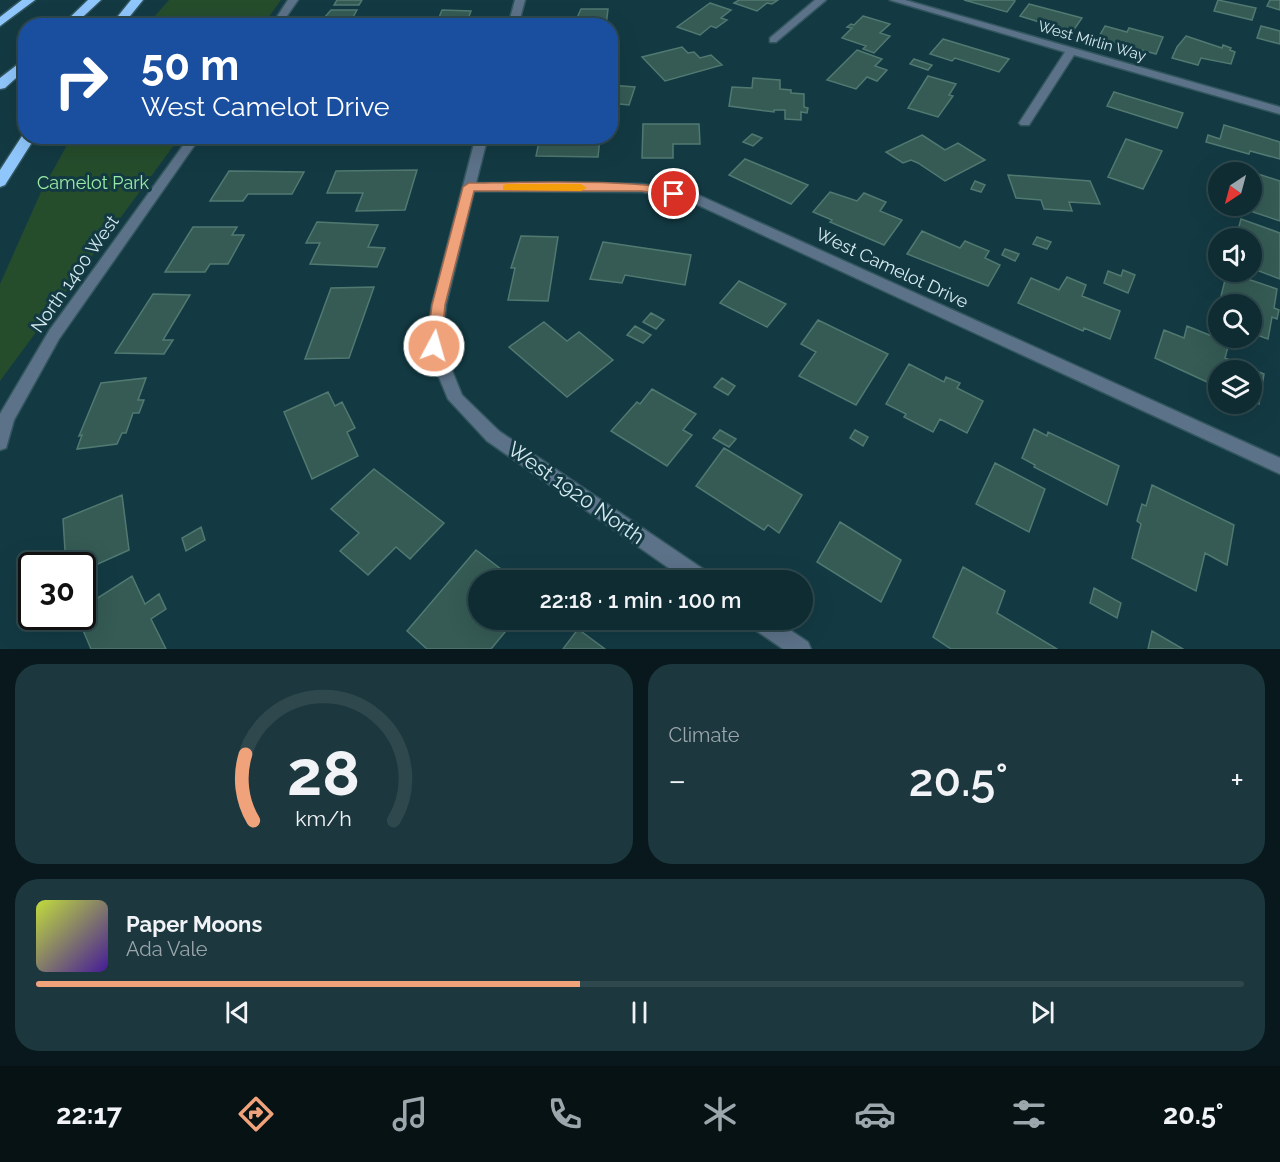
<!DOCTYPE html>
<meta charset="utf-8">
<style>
body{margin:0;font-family:Raleway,sans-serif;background:#1c383e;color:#f1f3f6;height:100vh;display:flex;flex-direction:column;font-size:22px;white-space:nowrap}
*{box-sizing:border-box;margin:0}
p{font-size:20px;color:#9ba7ac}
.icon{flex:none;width:33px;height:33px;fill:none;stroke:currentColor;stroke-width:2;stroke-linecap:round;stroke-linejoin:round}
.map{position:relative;height:649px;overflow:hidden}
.panel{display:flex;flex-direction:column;gap:15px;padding:15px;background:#08181c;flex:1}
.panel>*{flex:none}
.guide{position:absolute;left:18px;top:18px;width:600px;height:126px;border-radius:24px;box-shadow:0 6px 24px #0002,0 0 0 2px #2e484d;background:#1a4fa0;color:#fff;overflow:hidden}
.needle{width:39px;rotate:216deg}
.tools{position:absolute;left:1208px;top:162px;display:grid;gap:12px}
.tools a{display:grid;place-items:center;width:54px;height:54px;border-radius:50%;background:#0e2c32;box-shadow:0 6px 24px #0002,0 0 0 2px #2e484d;font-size:30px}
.speed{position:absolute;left:18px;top:552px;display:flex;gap:12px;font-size:30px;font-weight:700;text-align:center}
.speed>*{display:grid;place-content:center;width:78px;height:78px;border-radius:50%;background:#0e2c32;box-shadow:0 6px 24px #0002,0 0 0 2px #2e484d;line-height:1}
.speed .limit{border:3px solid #111;border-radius:9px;background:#fff;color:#111}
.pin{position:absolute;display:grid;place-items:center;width:51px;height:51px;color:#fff;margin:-26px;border:3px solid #fff;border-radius:50%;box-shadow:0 2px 6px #0007}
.me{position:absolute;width:66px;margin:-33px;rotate:6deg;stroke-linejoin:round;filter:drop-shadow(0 0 4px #0008)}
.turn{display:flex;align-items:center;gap:21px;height:126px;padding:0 24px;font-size:27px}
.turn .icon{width:78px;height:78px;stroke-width:2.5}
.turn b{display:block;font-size:42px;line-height:51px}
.big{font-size:45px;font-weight:600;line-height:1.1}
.panel .tile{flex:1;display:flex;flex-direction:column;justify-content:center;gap:9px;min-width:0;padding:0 21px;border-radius:24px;background:#1c383e}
.panel .dial{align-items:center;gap:0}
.dial svg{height:156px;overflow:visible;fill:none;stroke:#2e484d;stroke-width:7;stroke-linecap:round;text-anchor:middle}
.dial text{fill:#f1f3f6;stroke:none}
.song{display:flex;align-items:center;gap:18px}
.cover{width:72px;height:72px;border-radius:9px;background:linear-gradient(135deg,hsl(70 70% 55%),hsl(260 70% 35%))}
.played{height:6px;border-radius:3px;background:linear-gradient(90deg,#f0a27a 45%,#2e484d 45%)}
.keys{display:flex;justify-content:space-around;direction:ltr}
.heat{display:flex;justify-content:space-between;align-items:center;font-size:33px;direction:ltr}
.panel .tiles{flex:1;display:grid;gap:15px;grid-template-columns:1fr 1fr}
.tile:last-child{grid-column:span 2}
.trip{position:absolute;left:468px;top:570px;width:345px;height:60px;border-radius:30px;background:#0e2c32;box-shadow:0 6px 24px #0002,0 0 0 2px #2e484d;font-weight:600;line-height:60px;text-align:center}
.dock{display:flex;height:96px;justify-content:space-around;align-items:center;background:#061214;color:#9ba7ac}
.dock .icon{width:42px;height:42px}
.dock .on{color:#f0a27a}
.dock b{font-size:27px;color:#f1f3f6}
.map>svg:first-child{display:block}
.green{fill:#254d2c}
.building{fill:#355b54;stroke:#517971;stroke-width:1.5}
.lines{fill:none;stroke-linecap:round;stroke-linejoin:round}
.minor-casing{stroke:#32565f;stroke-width:3}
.highway-casing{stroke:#32565f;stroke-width:3}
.minor{fill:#5c7288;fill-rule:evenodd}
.highway{fill:#8fc6fc;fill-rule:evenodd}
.route{fill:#f0a27a;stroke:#9c694f;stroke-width:1.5}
.slow{fill:#f59e0b}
.labels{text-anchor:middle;stroke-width:6;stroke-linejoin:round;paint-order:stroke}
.far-street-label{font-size:15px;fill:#d6eaf0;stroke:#133a43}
.park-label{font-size:18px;fill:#98eaa4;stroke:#133a43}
.street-label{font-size:18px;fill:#d6eaf0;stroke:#133a43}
.near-street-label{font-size:21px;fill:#d6eaf0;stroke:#133a43}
</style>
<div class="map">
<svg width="1280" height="649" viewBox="0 0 1280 649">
<rect width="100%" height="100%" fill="#133a43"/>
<path class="green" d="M169 0H281L263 25H147Z
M72 136 180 137 0 381V284L41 192Z"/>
<path class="building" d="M337 0H362L359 5H334Z
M739 0H778L772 4 767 3 757 11 734 3Z
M964 0H1013L1015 1 1007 12Z
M1218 0 1256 8 1252 20 1214 11Z
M1270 0H1280V10L1267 6Z
M710 3 731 10 721 18 727 20 716 28 711 26 700 35 677 27Z
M1029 4 1082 18 1073 31 1052 26 1020 16Z
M581 9H608L606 26H559L560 20H576Z
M331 10H357L348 26H317Z
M442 10 471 11 468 19H472L469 25 422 26 424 20H438Z
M863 16 890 24 880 33 890 36 874 53 863 49 866 46 842 38 852 28 847 27 851 24 854 25Z
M1105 26 1127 32 1129 28 1163 37 1156 54 1098 38Z
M1261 26 1280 31V44L1257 38Z
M1186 36 1222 48 1223 45 1231 48 1230 50 1235 52 1231 64 1201 58 1198 65 1172 58 1177 47Z
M943 39 1009 59 999 72 955 58 952 61 930 54Z
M682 47 688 53 694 52 700 58 711 55 722 65 665 81 642 57Z
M857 50 882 59 875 66 887 70 877 81 867 77 856 89 827 80Z
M914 59 932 65 928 70 910 64Z
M928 76 956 84 949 95 953 96 938 117 908 108Z
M753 78 780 80V89L791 90V93L804 94V107L808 108 807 113 801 112V120L785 119V110H774V112L729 106 732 87 752 88Z
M610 85 635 87 629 105 610 103Z
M1114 92 1183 113 1177 128 1107 106Z
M643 124H699L700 144H673V158H642Z
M1224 125 1280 142V159L1250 151 1249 154 1206 142 1208 135 1220 139Z
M752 134 762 138 753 146 743 142Z
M922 135 945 150 958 143 985 160 945 181 918 163 911 160 903 163 886 152Z
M540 137 600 138 598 157 536 156Z
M1126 139 1162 151 1143 189 1108 177Z
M745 159 779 173 808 185 791 204 729 175Z
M417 170 405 210 356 211 363 193H327L336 171Z
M229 171 304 172 292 194H248L243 201H210Z
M1252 172 1280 181V221L1253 212 1255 204 1251 203Z
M1008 175 1090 181 1100 204 1069 202 1072 211 1044 209 1041 200 1016 198Z
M975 181 985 185 981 192 971 189Z
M830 192 857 201 864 193 886 202 880 211 902 220 884 245 830 222 832 220 813 212Z
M1241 219 1280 233V279L1251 268V238H1236Z
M317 222 378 225 368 247 385 248 377 267 310 264 320 243H306Z
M193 227H237L232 235H244L228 264H210L205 272H165Z
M922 231 960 248 965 241 989 251 985 258 1000 265 988 286 907 254Z
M521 236 558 237 548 301 508 300 515 268H511Z
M1037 237 1051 242 1047 249 1033 244Z
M603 242 691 255 685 285 625 275 622 283 590 279Z
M1005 249 1019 254 1015 261 1002 255Z
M1123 270 1135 275 1128 293 1104 283 1108 271 1121 276Z
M1227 272 1277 289 1274 308 1279 310 1277 319 1272 317 1268 339 1251 333V304H1219Z
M1067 277 1086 285 1082 296 1120 311 1110 339 1084 328 1083 331 1018 303 1031 278 1059 290Z
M739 281 786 304 767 327 720 303Z
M374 287 349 358 305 359 331 288Z
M153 294 190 295 163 340H173L164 354 115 353Z
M651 313 664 320 656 329 643 322Z
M818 320 888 354 856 405 799 376 816 352 801 344Z
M544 322 567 341 579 332 613 360 567 397 509 347Z
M635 326 651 335 643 343 627 335Z
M1187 326 1229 343 1225 358 1264 374 1259 404 1251 401V370H1218V387L1155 358 1164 330 1184 338Z
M909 364 944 382 946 377 960 383 957 388 983 401 967 433 940 419 933 432 904 417 906 414 886 404Z
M146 378 138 400H144L139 413H133L126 433H122L117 444 77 449 82 435 79 436 101 383Z
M722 378 735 386 728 395 714 387Z
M652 389 696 414 683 430 692 435 667 466 611 431 637 402 640 404Z
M328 392 335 406 342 402 355 428 347 432 358 456 312 479 284 412Z
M1034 429 1047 436 1048 432 1119 466 1107 505 1034 467 1035 465 1022 458Z
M720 430 736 439 729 447 713 438Z
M855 430 868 437 863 446 850 438Z
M724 448 802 495 779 533 768 525 764 530 696 486Z
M995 463 1045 489 1029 532 976 504Z
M374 469 444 523 410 559 396 547 368 575 340 551 359 533 331 509Z
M1152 485 1234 525 1227 565 1205 553 1196 591 1132 558 1141 524 1137 521 1142 504 1146 506Z
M122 495 129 550 82 571V566H66L63 519Z
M840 522 901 560 881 602 817 562Z
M201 527 205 540 186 551 182 538Z
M476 550 510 576 506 580H478V620H515L491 649H427L407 631Z
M963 567 1005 591 997 613 1057 649H951L933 637Z
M132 576 145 604 159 594 166 609 151 619 166 649H91L77 616H82V608Z
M1094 588 1121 603 1117 618 1090 603Z
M578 629 605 649H563Z
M1152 631 1183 649H1148Z"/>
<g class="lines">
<g class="minor-casing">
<path id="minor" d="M288 0H298L280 26H271Z
M515 0H525L518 26H508Z
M815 0H826L776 42H770V38Z
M890 0H905L1280 107V114L1074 55 1029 125H1021L1019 123 1065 52Z
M190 136H201L59 339 14 420 6 448 0 450V414L49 331Z
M476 136H488L476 183 642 184 694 193 1280 458V474L687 200 642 192 474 191 446 305 442 346 462 395 499 431 709 573 712 580H686L487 441 448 399 426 346 432 305Z
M748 620H775L808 642 811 649H783L751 627Z"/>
</g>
<g class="highway-casing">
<path id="highway" d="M22 0H35L0 26V17Z
M88 0H101L73 26H61Z
M131 0H143L122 26H110Z
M26 58V69L5 88 0 89V78Z
M24 133 26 136H36L5 185 0 187V170Z"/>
</g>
<use href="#minor" class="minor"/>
<use href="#highway" class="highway"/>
</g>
<path class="route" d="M469 183C502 183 663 177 680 194L674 197 642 191H474L445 305 441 346 434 352 427 346 432 305 463 187Z"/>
<path class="slow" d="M507 184H581L587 188 581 191 503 190V185Z"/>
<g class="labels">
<g class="far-street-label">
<text transform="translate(1092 41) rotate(16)" y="5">West Mirlin Way</text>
</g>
<g class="park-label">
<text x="93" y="189">Camelot Park</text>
</g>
<g class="street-label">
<text transform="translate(892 268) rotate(25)" y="6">West Camelot Drive</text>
<text transform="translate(75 274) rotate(-55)" y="6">North 1400 West</text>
</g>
<g class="near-street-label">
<text transform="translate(576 493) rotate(35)" y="7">West 1920 North</text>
</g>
</g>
</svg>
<div class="tools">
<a><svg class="needle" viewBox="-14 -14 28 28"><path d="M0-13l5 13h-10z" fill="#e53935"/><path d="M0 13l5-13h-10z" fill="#9ba7ac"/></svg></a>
<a><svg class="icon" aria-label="sound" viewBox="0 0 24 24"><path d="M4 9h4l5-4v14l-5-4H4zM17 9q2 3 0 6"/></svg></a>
<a><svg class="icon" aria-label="search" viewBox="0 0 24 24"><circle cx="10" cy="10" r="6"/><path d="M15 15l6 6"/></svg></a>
<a><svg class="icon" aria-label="layers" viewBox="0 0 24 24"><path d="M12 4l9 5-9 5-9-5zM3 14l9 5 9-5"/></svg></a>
</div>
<div class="speed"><div class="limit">30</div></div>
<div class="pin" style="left:674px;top:194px;background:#d93025"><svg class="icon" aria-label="arrive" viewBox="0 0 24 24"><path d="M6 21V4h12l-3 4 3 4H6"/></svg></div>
<svg class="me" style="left:434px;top:346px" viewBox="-20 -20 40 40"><circle r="17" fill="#f0a27a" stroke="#fff" stroke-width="3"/><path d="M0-11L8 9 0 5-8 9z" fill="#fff"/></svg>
<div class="trip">22:18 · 1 min · 100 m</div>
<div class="guide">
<div class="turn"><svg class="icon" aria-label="right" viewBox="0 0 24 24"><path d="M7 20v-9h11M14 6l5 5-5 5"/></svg><div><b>50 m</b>West Camelot Drive</div></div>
</div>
</div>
<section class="panel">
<div class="tiles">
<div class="tile dial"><svg viewBox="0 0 100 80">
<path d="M14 69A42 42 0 1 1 86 69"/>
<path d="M14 69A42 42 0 0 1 10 35" stroke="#f0a27a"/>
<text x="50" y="56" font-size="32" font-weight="700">28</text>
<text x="50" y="72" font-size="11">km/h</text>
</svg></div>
<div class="tile"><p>Climate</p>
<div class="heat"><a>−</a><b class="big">20.5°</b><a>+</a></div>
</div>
<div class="tile">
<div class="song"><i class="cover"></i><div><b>Paper Moons</b><p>Ada Vale</p></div></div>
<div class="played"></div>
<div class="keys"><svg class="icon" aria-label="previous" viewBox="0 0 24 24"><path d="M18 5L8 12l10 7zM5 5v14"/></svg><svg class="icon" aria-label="pause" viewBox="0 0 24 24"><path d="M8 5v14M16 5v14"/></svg><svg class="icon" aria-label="next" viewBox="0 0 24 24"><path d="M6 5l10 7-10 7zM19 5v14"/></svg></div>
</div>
</div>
</section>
<nav class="dock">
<b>22:17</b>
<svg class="icon on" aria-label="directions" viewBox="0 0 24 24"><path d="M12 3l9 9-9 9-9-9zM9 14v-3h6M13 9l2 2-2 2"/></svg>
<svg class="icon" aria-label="music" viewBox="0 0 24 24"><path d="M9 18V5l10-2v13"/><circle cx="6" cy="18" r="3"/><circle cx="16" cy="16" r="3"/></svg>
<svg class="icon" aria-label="phone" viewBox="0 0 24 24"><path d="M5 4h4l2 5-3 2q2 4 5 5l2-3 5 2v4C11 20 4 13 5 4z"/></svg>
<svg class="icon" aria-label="climate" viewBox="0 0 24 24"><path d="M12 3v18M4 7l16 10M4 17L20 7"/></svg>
<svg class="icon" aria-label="car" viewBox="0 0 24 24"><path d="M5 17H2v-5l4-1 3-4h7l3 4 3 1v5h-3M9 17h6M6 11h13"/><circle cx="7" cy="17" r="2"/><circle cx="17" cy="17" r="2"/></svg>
<svg class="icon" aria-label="filters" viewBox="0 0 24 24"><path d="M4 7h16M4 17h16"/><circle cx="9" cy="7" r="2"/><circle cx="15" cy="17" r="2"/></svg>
<b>20.5°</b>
</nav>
